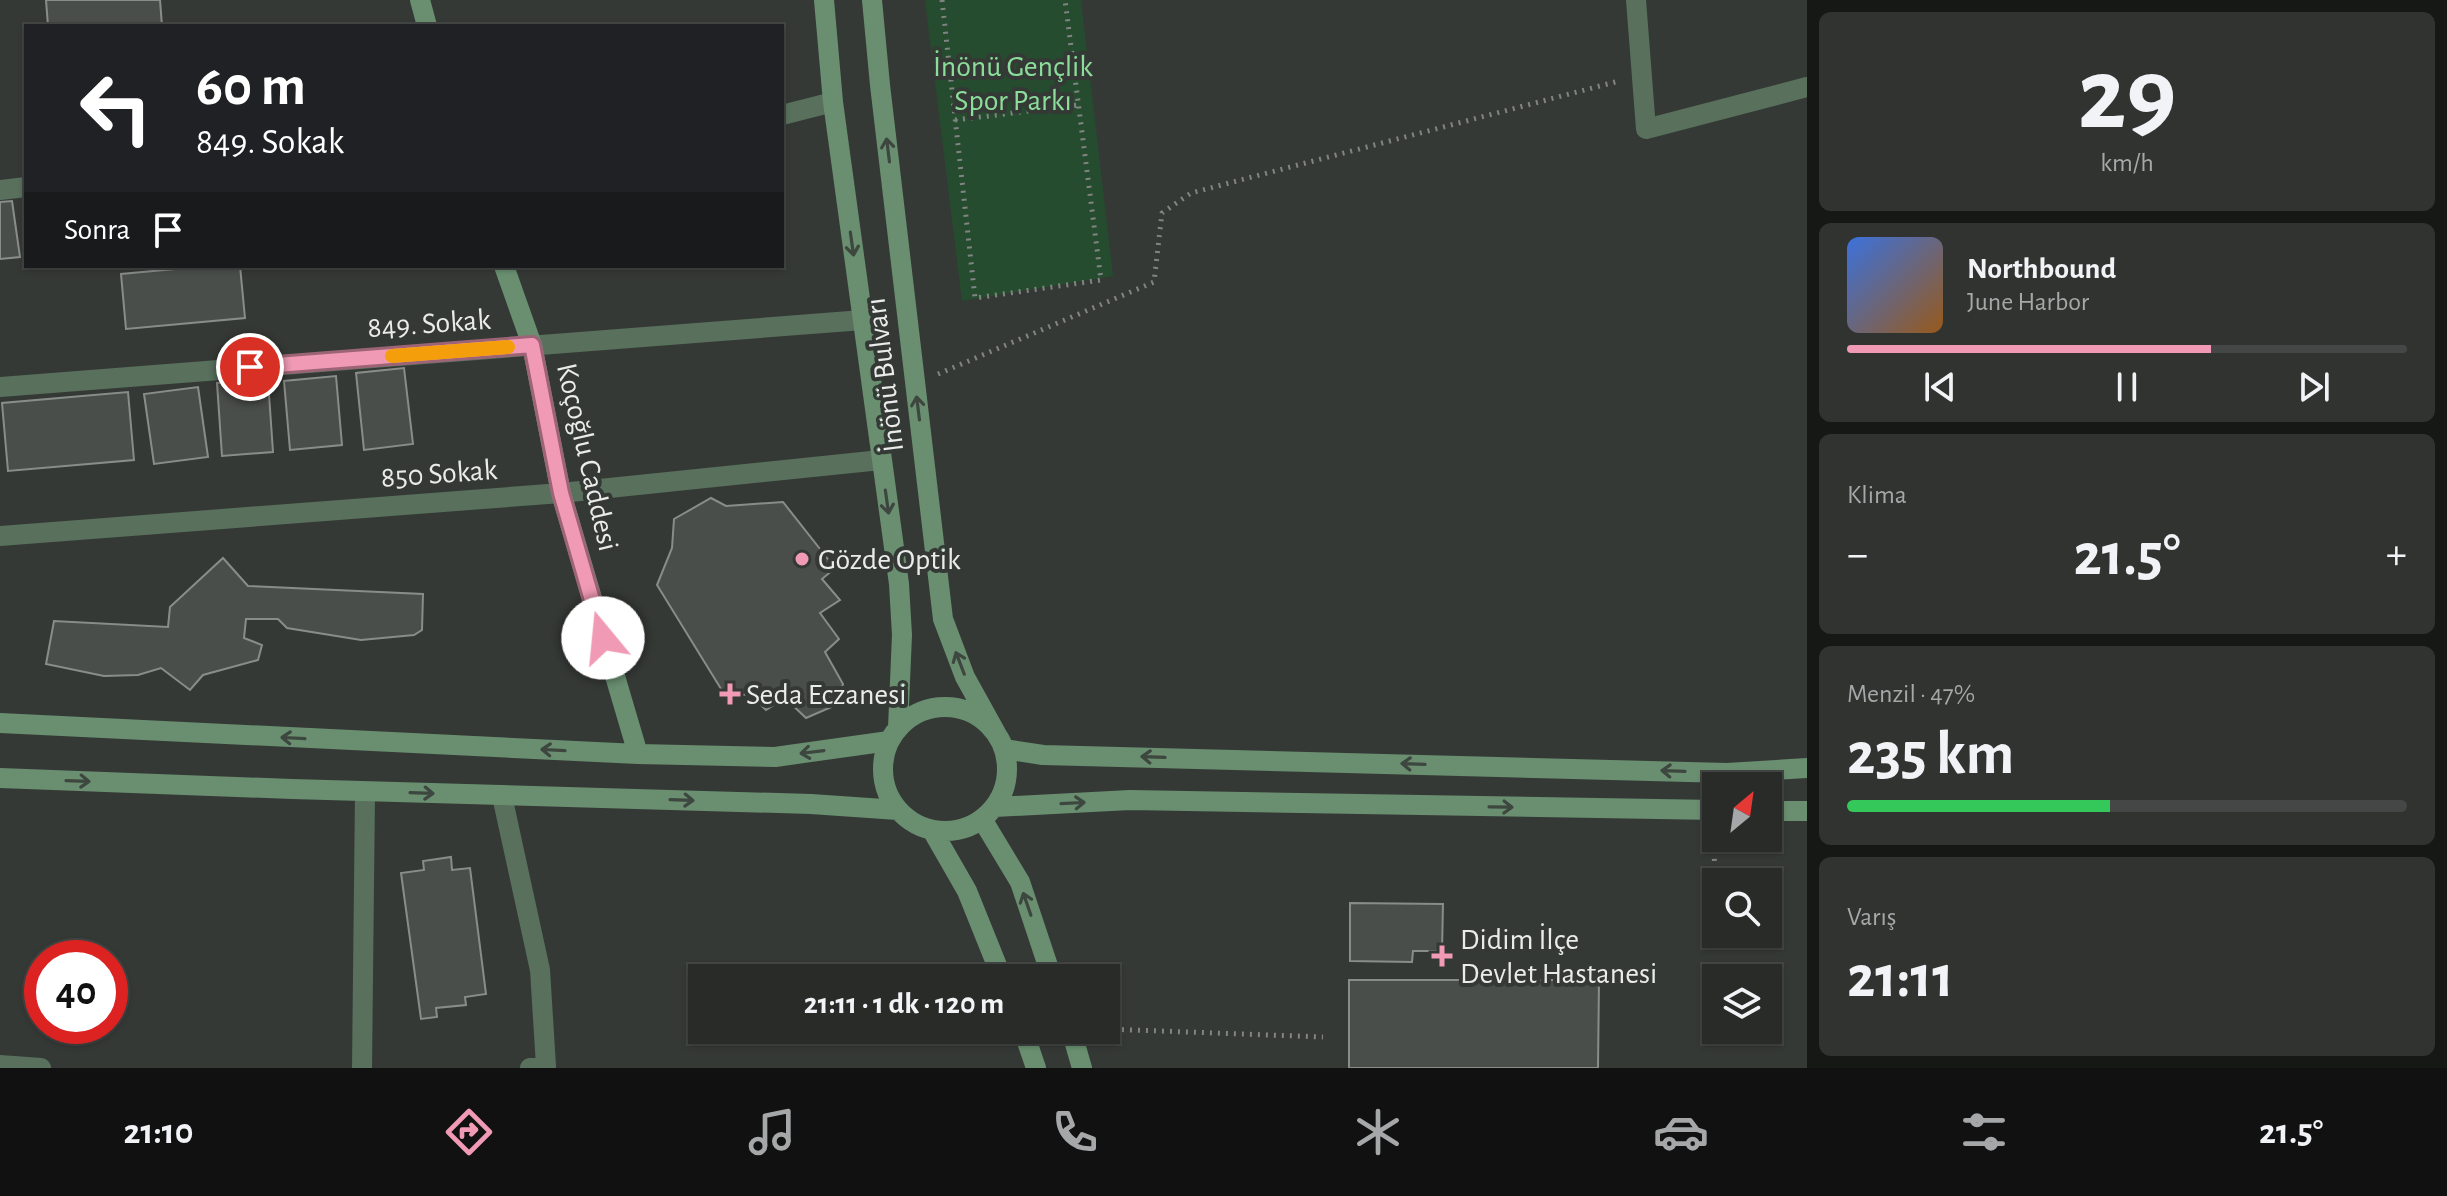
<!DOCTYPE html>
<html lang="tr">
<meta charset="utf-8">
<style>
body{margin:0;font-family:"Alegreya Sans",sans-serif;background:#303330;color:#f1f3f6;height:100vh;display:flex;flex-direction:column;font-size:30px;white-space:nowrap}
*{box-sizing:border-box;margin:0}
p{font-size:26px;color:#a5a7a8}
.icon{flex:none;width:44px;height:44px;fill:none;stroke:currentColor;stroke-width:2;stroke-linecap:round;stroke-linejoin:round}
.map{position:relative;flex:1;overflow:hidden}
.drawer{display:flex;flex-direction:column;gap:12px;padding:12px;background:#161816;width:640px}
.drawer>*{flex:none}
.guide{position:absolute;left:24px;top:24px;width:760px;height:244px;border-radius:0px;box-shadow:0 2px 6px #0004,0 0 0 2px #444745;background:#202124;color:#fff;overflow:hidden}
.needle{width:52px;rotate:29deg}
.controls{position:absolute;left:1702px;top:772px;display:grid;gap:16px}
.controls a{display:grid;place-items:center;width:80px;height:80px;border-radius:0px;background:#282b28;box-shadow:0 2px 6px #0004,0 0 0 2px #444745;font-size:40px}
.speed{position:absolute;left:24px;top:940px;display:flex;gap:16px;font-size:40px;font-weight:700;text-align:center}
.speed>*{display:grid;place-content:center;width:104px;height:104px;border-radius:50%;background:#282b28;box-shadow:0 2px 6px #0004,0 0 0 2px #444745;line-height:1}
.speed .limit{border:12px solid #d22;background:#fff;color:#111}
.pin{position:absolute;display:grid;place-items:center;width:68px;height:68px;color:#fff;margin:-34px;border:4px solid #fff;border-radius:50%;box-shadow:0 2px 8px #0007}
.me{position:absolute;width:88px;margin:-44px;rotate:343deg;stroke-linejoin:round;filter:drop-shadow(0 0 6px #0008)}
.turn{display:flex;align-items:center;gap:28px;height:168px;padding:0 40px;font-size:36px}
.turn .icon{width:104px;height:104px;stroke-width:2.5}
.turn b{display:block;font-size:56px;line-height:68px}
.then{display:flex;align-items:center;height:76px;padding:0 40px;background:#0003;gap:16px;font-size:30px}
.big{font-size:60px;font-weight:700;line-height:1.1}
.drawer .tile{flex:1;display:flex;flex-direction:column;justify-content:center;gap:12px;min-width:0;padding:0 28px;border-radius:12px;background:#303330}
.drawer .dial{align-items:center;gap:0}
.dial b{font-size:104px;line-height:1}
.song{display:flex;align-items:center;gap:24px}
.cover{width:96px;height:96px;border-radius:12px;background:linear-gradient(135deg,hsl(220 70% 55%),hsl(30 70% 35%))}
.played{height:8px;border-radius:4px;background:linear-gradient(90deg,#f09ab5 65%,#444745 65%)}
.keys{display:flex;justify-content:space-around;direction:ltr}
.heat{display:flex;justify-content:space-between;align-items:center;font-size:44px;direction:ltr}
.charge{height:12px;border-radius:6px;background:linear-gradient(90deg,#34c759 47%,#444745 0)}
.trip{position:absolute;left:688px;top:964px;width:432px;height:80px;border-radius:0px;background:#282b28;box-shadow:0 2px 6px #0004,0 0 0 2px #444745;font-weight:700;line-height:80px;text-align:center}
.tabs{display:flex;height:128px;justify-content:space-around;align-items:center;background:#101110;color:#a5a7a8}
.tabs .icon{width:56px;height:56px}
.tabs .current{color:#f09ab5}
.tabs b{font-size:36px;color:#f1f3f6}
main{display:flex;flex:1;min-height:0}
.map>svg:first-child{display:block}
.green{fill:#254c2e}
.building{fill:#4a4e4b;stroke:#898d8a;stroke-width:2}
.lines{fill:none;stroke-linecap:round;stroke-linejoin:round}
.path{stroke:#818482;stroke-width:5;stroke-dasharray:2 6;stroke-linecap:butt}
.street{stroke:#58705c;stroke-width:20}
.secondary{stroke:#698f70;stroke-width:20}
.oneway{stroke:#3d463f}
.route-casing{stroke:#9c6476;stroke-width:20}
.route{stroke:#f09ab5;stroke-width:14}
.slow{stroke:#f59e0b;stroke-width:14}
.poi-dot{fill:#f09ab5;stroke:#353936;stroke-width:3}
.labels{text-anchor:middle;stroke-width:8;stroke-linejoin:round;paint-order:stroke}
.park-label{font-size:30px;fill:#8bdd9a;stroke:#353936}
.street-label{font-size:30px;fill:#e9ecea;stroke:#353936}
.poi-label{font-size:30px;fill:#e9ecea;stroke:#353936;text-anchor:start}
</style>
<main>
<div class="map">
<svg width="1807" height="1068" viewBox="0 0 1807 1068">
<rect width="100%" height="100%" fill="#353936"/>
<path class="green" d="M925 0H1081L1113 276 962 301Z"/>
<path class="building" d="M46 0H160L162 26H48Z
M12 201 20 257 0 259V202Z
M208 266H240L245 318 126 329 121 274Z
M404 368 413 444 364 450 356 373Z
M336 376 342 445 290 450 284 381Z
M268 380 273 452 222 456 217 383Z
M198 387 208 457 154 464 144 394Z
M128 392 134 460 8 471 2 403Z
M711 498 726 506 783 502 835 568 822 579 840 600 820 613 839 639 825 652 843 684 836 705 806 718 785 698 766 710 750 694 726 697 657 585 672 548 674 519Z
M223 558 248 586 423 594 422 630 414 635 361 640 287 628 278 619H246L244 638 262 645 258 660 203 675 190 690 161 668 138 675 104 676 46 664 54 621 168 627 170 607Z
M451 857 452 870 470 868 486 994 465 997 466 1005 436 1008 437 1017 421 1019 401 873 424 870 423 861Z
M1350 903 1443 904 1442 951H1413L1412 962 1350 961Z
M1349 980H1599L1598 1068H1349Z"/>
<g class="lines">
<path class="path" d="M942 0 975 298 1101 280 1065 0
M955 120 1079 105
M938 374 1154 282 1162 213 1191 193 1619 81
M1713 835 1715 871
M1106 1029 1323 1037"/>
<path class="street" d="M1636 0 1646 129 1807 87
M782 115 833 102
M0 190 26 187
M0 387 863 320
M0 536 561 493 881 460
M502 796 540 970 546 1066 530 1068
M0 1065 41 1068
M362 1068 365 792"/>
<path class="secondary" d="M420 0 427 26
M824 0 833 102 899 584 902 635 898 728
M872 0 880 85 943 619 965 677 996 733
M504 266 532 345 561 493 638 754
M883 769a62 62 0 1 1 124 0a62 62 0 1 1-124 0Z
M0 723 638 754 775 757 889 741
M1004 749 1043 755 1727 773 1807 768
M0 778 292 789 811 804 898 810
M995 807 1130 800 1716 810
M1768 811H1807
M982 819 1020 882 1052 978
M932 830 967 891 1002 978
M1023 1030 1036 1068
M1071 1030 1082 1068"/>
</g>
<defs><path id="oneway-shaft" d="M-6 0H5M1.5-3L5.5 0L1.5 3" fill="none" stroke-width="1.6" stroke-linecap="round" stroke-linejoin="round" transform="scale(2)"/></defs>
<g class="oneway">
<use href="#oneway-shaft" transform="translate(888 150) rotate(-97)"/>
<use href="#oneway-shaft" transform="translate(852 244) rotate(82)"/>
<use href="#oneway-shaft" transform="translate(918 408) rotate(-97)"/>
<use href="#oneway-shaft" transform="translate(887 502) rotate(82)"/>
<use href="#oneway-shaft" transform="translate(960 663) rotate(-111)"/>
<use href="#oneway-shaft" transform="translate(293 738) rotate(-177)"/>
<use href="#oneway-shaft" transform="translate(553 750) rotate(-177)"/>
<use href="#oneway-shaft" transform="translate(812 752) rotate(173)"/>
<use href="#oneway-shaft" transform="translate(1153 757) rotate(-178)"/>
<use href="#oneway-shaft" transform="translate(1413 764) rotate(-178)"/>
<use href="#oneway-shaft" transform="translate(1673 771) rotate(-178)"/>
<use href="#oneway-shaft" transform="translate(78 781) rotate(2)"/>
<use href="#oneway-shaft" transform="translate(422 793) rotate(2)"/>
<use href="#oneway-shaft" transform="translate(682 800) rotate(2)"/>
<use href="#oneway-shaft" transform="translate(1073 803) rotate(-3)"/>
<use href="#oneway-shaft" transform="translate(1501 807) rotate(1)"/>
<use href="#oneway-shaft" transform="translate(1027 904) rotate(-109)"/>
</g>
<g class="lines">
<g class="route-casing">
<path id="route" d="M250 367 532 345 561 493 603 638"/>
</g>
<use href="#route" class="route"/>
<path class="slow" d="M392 356 508 347"/>
</g>
<g class="poi-dot">
<circle cx="802" cy="559" r="8"/>
<path d="M726 682h8v8h8v8h-8v8h-8v-8h-8v-8h8z"/>
<path d="M1438 944h8v8h8v8h-8v8h-8v-8h-8v-8h8z"/>
</g>
<g class="labels">
<g class="park-label">
<text x="1013" y="76">İnönü Gençlik<tspan x="1013" dy="34">Spor Parkı</tspan></text>
</g>
<g class="street-label">
<text transform="translate(429 323) rotate(-4)" y="10">849. Sokak</text>
<text transform="translate(884 375) rotate(-97)" y="10">İnönü Bulvarı</text>
<text transform="translate(588 457) rotate(77)" y="10">Koçoğlu Caddesi</text>
<text transform="translate(439 473) rotate(-4)" y="10">850 Sokak</text>
</g>
<g class="poi-label">
<text x="818" y="569">Gözde Optik</text>
<text x="746" y="704">Seda Eczanesi</text>
<text x="1460" y="949">Didim İlçe<tspan x="1460" dy="34">Devlet Hastanesi</tspan></text>
</g>
</g>
</svg>
<div class="controls">
<a><svg class="needle" viewBox="-14 -14 28 28"><path d="M0-13l5 13h-10z" fill="#e53935"/><path d="M0 13l5-13h-10z" fill="#a5a7a8"/></svg></a>
<a><svg class="icon" aria-label="search" viewBox="0 0 24 24"><circle cx="10" cy="10" r="6"/><path d="M15 15l6 6"/></svg></a>
<a><svg class="icon" aria-label="layers" viewBox="0 0 24 24"><path d="M12 4l9 5-9 5-9-5zM3 14l9 5 9-5"/></svg></a>
</div>
<div class="speed"><div class="limit">40</div></div>
<div class="pin" style="left:250px;top:367px;background:#d93025"><svg class="icon" aria-label="arrive" viewBox="0 0 24 24"><path d="M6 21V4h12l-3 4 3 4H6"/></svg></div>
<svg class="me" style="left:603px;top:638px" viewBox="-20 -20 40 40"><circle r="19" fill="#fff"/><path d="M0-13L10 11 0 6-10 11z" fill="#f09ab5"/></svg>
<div class="trip">21:11 · 1 dk · 120 m</div>
<div class="guide">
<div class="turn"><svg class="icon" aria-label="left" viewBox="0 0 24 24"><path d="M17 20v-9H6M10 6l-5 5 5 5"/></svg><div><b>60 m</b>849. Sokak</div></div>
<div class="then">Sonra<svg class="icon" aria-label="arrive" viewBox="0 0 24 24"><path d="M6 21V4h12l-3 4 3 4H6"/></svg></div>
</div>
</div>
<section class="drawer">
<div class="tile dial"><b>29</b><p>km/h</p></div>
<div class="tile">
<div class="song"><i class="cover"></i><div><b>Northbound</b><p>June Harbor</p></div></div>
<div class="played"></div>
<div class="keys"><svg class="icon" aria-label="previous" viewBox="0 0 24 24"><path d="M18 5L8 12l10 7zM5 5v14"/></svg><svg class="icon" aria-label="pause" viewBox="0 0 24 24"><path d="M8 5v14M16 5v14"/></svg><svg class="icon" aria-label="next" viewBox="0 0 24 24"><path d="M6 5l10 7-10 7zM19 5v14"/></svg></div>
</div>
<div class="tile"><p>Klima</p>
<div class="heat"><a>−</a><b class="big">21.5°</b><a>+</a></div>
</div>
<div class="tile"><p>Menzil · 47%</p><b class="big">235 km</b><div class="charge"></div></div>
<div class="tile"><p>Varış</p><b class="big">21:11</b></div>
</section>
</main>
<nav class="tabs">
<b>21:10</b>
<svg class="icon current" aria-label="directions" viewBox="0 0 24 24"><path d="M12 3l9 9-9 9-9-9zM9 14v-3h6M13 9l2 2-2 2"/></svg>
<svg class="icon" aria-label="music" viewBox="0 0 24 24"><path d="M9 18V5l10-2v13"/><circle cx="6" cy="18" r="3"/><circle cx="16" cy="16" r="3"/></svg>
<svg class="icon" aria-label="phone" viewBox="0 0 24 24"><path d="M5 4h4l2 5-3 2q2 4 5 5l2-3 5 2v4C11 20 4 13 5 4z"/></svg>
<svg class="icon" aria-label="climate" viewBox="0 0 24 24"><path d="M12 3v18M4 7l16 10M4 17L20 7"/></svg>
<svg class="icon" aria-label="car" viewBox="0 0 24 24"><path d="M5 17H2v-5l4-1 3-4h7l3 4 3 1v5h-3M9 17h6M6 11h13"/><circle cx="7" cy="17" r="2"/><circle cx="17" cy="17" r="2"/></svg>
<svg class="icon" aria-label="filters" viewBox="0 0 24 24"><path d="M4 7h16M4 17h16"/><circle cx="9" cy="7" r="2"/><circle cx="15" cy="17" r="2"/></svg>
<b>21.5°</b>
</nav>
